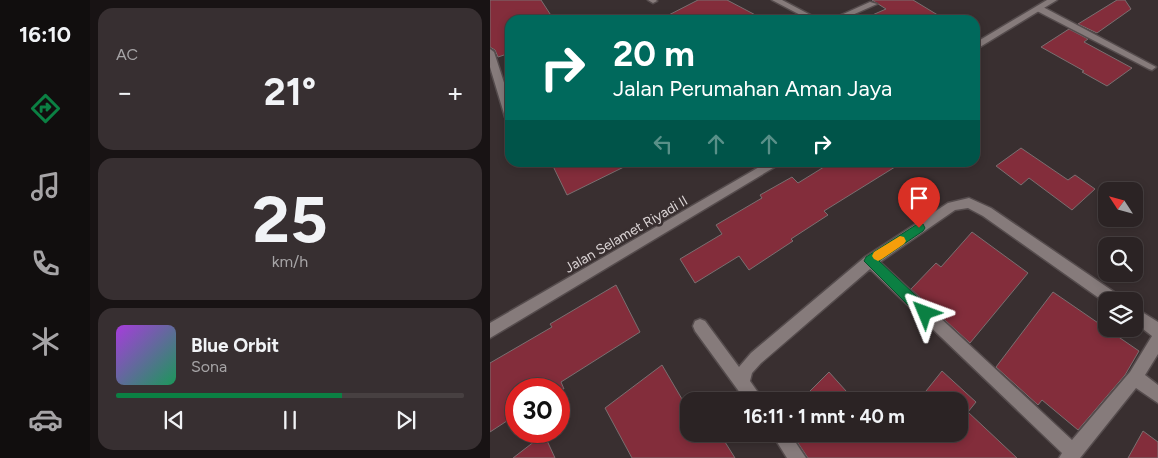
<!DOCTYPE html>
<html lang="id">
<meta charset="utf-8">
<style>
body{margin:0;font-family:Figtree,sans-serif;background:#372f31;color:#f1f3f6;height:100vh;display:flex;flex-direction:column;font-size:19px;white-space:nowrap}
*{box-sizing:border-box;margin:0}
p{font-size:16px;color:#a6a4a6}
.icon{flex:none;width:28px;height:28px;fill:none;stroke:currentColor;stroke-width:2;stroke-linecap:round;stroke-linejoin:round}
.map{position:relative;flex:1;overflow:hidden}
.panel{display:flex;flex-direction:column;gap:8px;padding:8px;background:#181314;width:400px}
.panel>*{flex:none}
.hud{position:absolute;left:15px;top:15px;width:475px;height:152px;border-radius:15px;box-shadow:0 2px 8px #0003,0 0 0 1px #474041;background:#00695c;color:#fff;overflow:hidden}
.needle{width:32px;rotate:306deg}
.controls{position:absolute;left:608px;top:182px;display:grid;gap:10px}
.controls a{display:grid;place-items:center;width:45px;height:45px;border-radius:10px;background:#2b2324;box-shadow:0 2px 8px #0003,0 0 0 1px #474041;font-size:25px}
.speed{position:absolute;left:15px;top:378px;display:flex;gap:10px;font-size:25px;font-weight:700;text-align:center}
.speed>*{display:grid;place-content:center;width:65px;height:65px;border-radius:50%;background:#2b2324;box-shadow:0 2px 8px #0003,0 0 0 1px #474041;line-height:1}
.speed .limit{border:8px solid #d22;background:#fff;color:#111}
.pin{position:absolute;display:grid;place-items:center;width:42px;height:42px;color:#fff;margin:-51px -21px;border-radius:50% 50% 50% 0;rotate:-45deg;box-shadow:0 0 5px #0007}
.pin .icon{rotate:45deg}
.me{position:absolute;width:55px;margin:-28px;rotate:314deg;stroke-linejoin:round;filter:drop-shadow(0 0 4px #0008)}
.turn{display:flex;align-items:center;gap:18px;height:105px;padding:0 25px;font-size:22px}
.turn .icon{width:65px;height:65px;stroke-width:2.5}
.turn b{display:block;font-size:35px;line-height:42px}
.lanes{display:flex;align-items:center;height:48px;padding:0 25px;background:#0003;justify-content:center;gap:25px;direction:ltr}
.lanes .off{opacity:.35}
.big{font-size:38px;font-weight:700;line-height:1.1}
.panel .tile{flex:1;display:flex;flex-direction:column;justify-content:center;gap:8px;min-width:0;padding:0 18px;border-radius:15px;background:#372f31}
.panel .dial{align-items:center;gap:0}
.dial b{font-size:65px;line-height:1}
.song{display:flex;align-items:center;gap:15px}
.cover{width:60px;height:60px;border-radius:8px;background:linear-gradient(135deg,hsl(280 70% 55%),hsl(150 70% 35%))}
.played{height:5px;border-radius:2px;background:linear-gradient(90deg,#0b8043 65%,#474041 65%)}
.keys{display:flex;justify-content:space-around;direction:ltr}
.heat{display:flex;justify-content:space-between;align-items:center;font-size:28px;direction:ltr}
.trip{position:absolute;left:190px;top:392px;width:288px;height:50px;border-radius:15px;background:#2b2324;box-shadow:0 2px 8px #0003,0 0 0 1px #474041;font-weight:700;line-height:50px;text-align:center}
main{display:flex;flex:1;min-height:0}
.tab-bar{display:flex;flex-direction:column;width:90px;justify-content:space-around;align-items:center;background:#110e0e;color:#a6a4a6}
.tab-bar .icon{width:35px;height:35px}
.tab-bar .active{color:#0b8043}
.tab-bar b{font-size:22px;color:#f1f3f6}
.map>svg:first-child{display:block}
.building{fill:#832d3b;stroke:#7a6f70}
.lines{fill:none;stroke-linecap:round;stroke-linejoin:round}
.lane-casing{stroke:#554c4d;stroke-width:3}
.street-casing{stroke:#554c4d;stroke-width:3}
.lane{fill:#867b7b;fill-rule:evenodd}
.street{fill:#867b7b;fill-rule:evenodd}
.route{fill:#0b8043;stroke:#07532c}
.slow{fill:#f59e0b}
.labels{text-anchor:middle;stroke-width:5;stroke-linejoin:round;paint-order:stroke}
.street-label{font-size:14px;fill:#dcd5d6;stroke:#392f30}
</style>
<main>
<nav class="tab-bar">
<b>16:10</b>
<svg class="icon active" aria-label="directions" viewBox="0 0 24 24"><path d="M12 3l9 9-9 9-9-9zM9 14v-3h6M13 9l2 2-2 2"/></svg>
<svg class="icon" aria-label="music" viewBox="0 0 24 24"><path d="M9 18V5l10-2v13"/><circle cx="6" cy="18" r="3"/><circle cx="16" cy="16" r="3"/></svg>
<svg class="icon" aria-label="phone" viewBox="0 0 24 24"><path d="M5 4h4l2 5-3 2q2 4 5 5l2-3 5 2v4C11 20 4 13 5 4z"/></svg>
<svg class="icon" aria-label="climate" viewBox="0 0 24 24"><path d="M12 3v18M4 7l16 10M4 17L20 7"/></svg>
<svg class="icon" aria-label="car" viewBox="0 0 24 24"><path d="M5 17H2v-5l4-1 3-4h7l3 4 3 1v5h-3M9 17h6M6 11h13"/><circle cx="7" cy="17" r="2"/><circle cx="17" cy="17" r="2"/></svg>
</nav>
<section class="panel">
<div class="tile"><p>AC</p>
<div class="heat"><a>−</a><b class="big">21°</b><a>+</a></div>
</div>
<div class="tile dial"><b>25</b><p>km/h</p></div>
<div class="tile">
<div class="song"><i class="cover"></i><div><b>Blue Orbit</b><p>Sona</p></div></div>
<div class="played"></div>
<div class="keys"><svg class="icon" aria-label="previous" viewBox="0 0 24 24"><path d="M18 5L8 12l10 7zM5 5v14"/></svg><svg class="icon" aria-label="pause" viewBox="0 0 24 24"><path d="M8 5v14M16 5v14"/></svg><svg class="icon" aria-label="next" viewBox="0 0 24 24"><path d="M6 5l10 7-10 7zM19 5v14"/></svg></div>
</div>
</section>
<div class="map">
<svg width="668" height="458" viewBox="0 0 668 458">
<rect width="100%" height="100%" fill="#392f30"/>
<path class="building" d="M0 0H51L64 20H20V53L8 57 5 50 0 47Z
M208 0H237L275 20H169Z
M382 0H423L456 20H371L396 9Z
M627 0H635L641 9 607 33 588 24Z
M579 29 598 39 594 42 642 68 617 86 592 72 594 71 551 47Z
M531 148 578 180 585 175 605 189 582 210 539 178 531 185 506 166Z
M61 162H144L77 195Z
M342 162H413L334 211 338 215 301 239 303 241 259 270 249 256 205 283 190 259 232 234 226 225 272 198 270 195 302 177 308 183Z
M482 232 538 273 480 343 421 289 446 263 451 267Z
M126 285 150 332 71 382 74 389H26V415L0 432V363L62 327 60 324Z
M563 292 649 351 635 375 588 430 552 400 548 405 506 367Z
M172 365 199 411V434H230L245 458H142L115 408Z
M452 371 486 402 478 412 527 458H318L302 434H395L398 437 401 434H469V401H428Z
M339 372 365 401H310Z
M653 431 668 442V458H638Z
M54 434 65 458H23Z"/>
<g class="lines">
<g class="lane-casing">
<path id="lane" d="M547 7H553L666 67 662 70 659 69 547 11Z"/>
</g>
<g class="street-casing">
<path id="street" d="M158 0H166L167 1 163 3Z
M282 0H292L330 20H320Z
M557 0H567L485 50V43Z
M380 2 387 4 351 20H340Z
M0 49 4 52 20 101V121L15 117 0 67Z
M278 162H293L0 338V323Z
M479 198 501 208 630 296 632 301H616V303L493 216 478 208 465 210 390 262 582 440 640 372 662 336 644 322V307L668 322V354L655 375 668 385V403L646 388 590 458H569L572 453 380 269 271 363 262 373 260 381 274 401H256L205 331 203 326 205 321 210 319 215 321 249 367 261 353 375 257 458 203Z
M282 434H300L316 458H297Z"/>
</g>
<use href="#lane" class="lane"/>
<use href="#street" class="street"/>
</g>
<path class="route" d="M429 223 433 224 435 228 433 231 389 261 440 309 442 313 440 318 435 319 431 318 374 261 376 257Z"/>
<path class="slow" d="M410 236 414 237 416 241 414 244 392 259 388 261 384 259 382 256 384 252Z"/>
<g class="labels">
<g class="street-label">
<text transform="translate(136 234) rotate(-30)" y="5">Jalan Selamet Riyadi II</text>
</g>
</g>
</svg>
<div class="controls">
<a><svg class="needle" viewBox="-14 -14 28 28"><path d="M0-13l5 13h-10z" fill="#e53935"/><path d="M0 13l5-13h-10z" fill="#a6a4a6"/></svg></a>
<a><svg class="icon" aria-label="search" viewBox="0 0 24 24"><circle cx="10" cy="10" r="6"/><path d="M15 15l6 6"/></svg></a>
<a><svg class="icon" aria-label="layers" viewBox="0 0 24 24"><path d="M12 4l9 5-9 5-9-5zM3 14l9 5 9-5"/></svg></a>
</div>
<div class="speed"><div class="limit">30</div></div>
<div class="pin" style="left:429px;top:228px;background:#d93025"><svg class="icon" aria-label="arrive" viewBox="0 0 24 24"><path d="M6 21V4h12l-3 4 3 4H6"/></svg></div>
<svg class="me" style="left:435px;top:313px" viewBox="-20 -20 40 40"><path d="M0-17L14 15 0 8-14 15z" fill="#0b8043" stroke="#fff" stroke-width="4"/></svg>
<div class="trip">16:11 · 1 mnt · 40 m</div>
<div class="hud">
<div class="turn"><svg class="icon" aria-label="right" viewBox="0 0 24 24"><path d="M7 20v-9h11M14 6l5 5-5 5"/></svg><div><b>20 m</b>Jalan Perumahan Aman Jaya</div></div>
<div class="lanes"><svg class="icon off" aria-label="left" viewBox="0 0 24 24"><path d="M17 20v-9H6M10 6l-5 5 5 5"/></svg><svg class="icon off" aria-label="ahead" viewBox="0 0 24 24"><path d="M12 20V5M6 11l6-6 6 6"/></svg><svg class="icon off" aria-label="ahead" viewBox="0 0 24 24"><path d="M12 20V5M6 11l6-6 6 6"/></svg><svg class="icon" aria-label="right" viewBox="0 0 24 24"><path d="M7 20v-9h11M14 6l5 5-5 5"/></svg></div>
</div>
</div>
</main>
